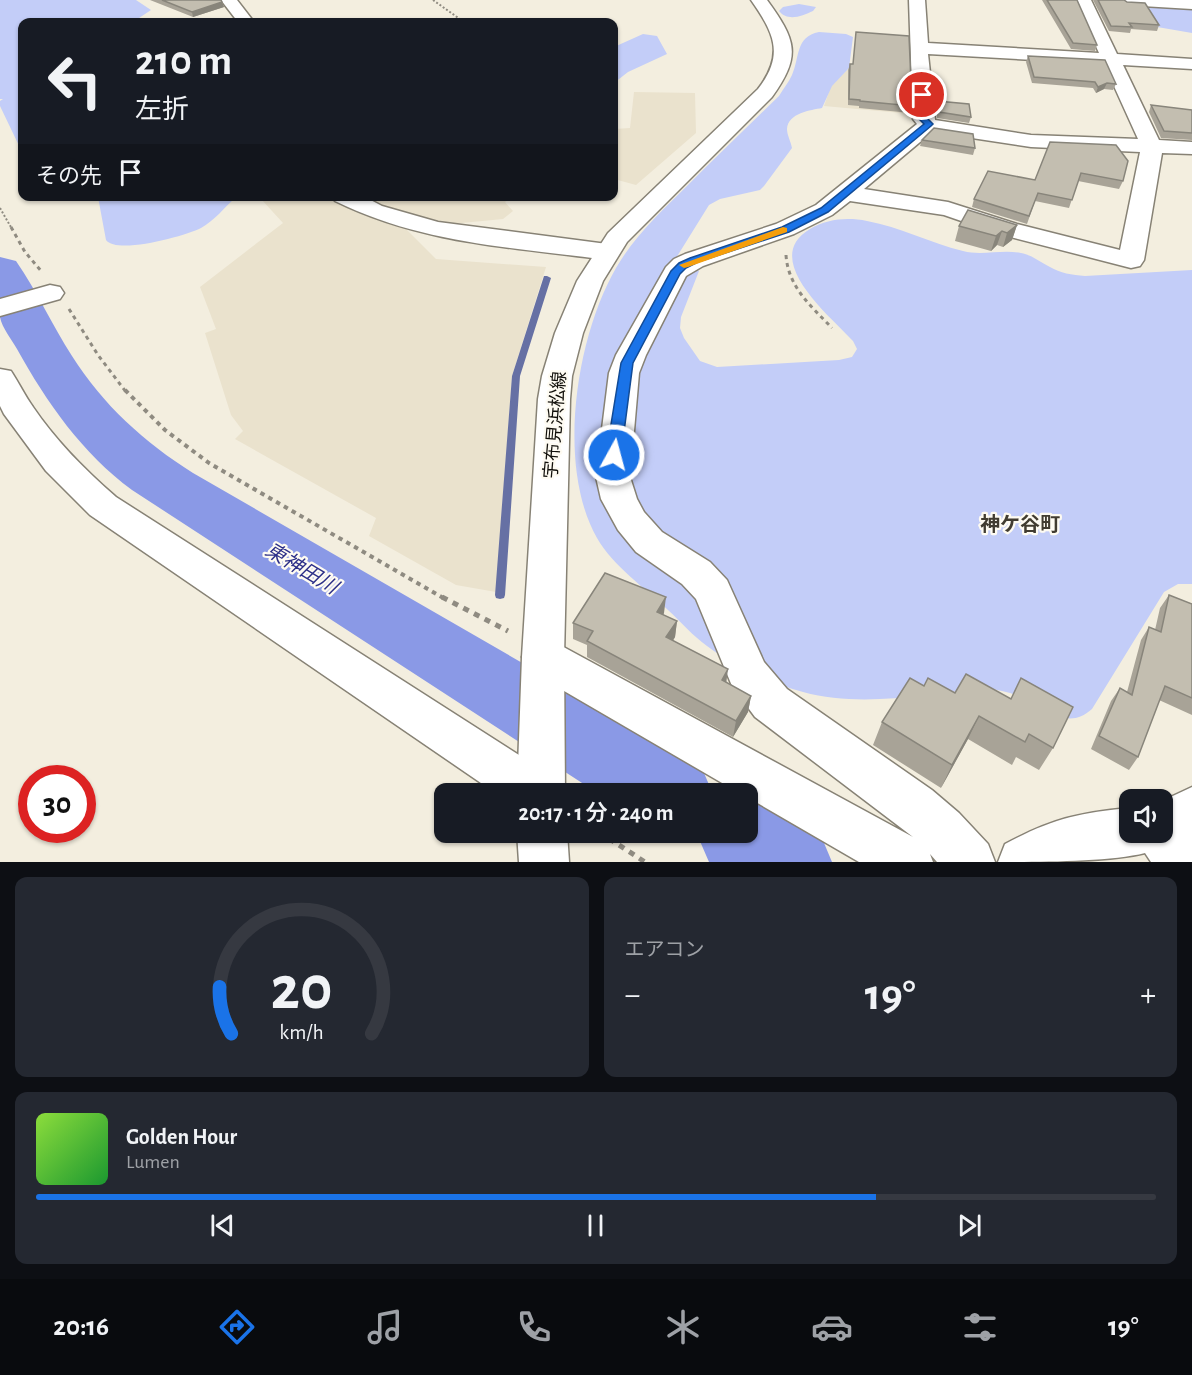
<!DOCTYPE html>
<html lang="ja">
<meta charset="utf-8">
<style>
body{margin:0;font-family:"Alegreya Sans","Noto Sans JP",sans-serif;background:#242831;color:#f1f3f6;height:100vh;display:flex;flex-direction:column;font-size:22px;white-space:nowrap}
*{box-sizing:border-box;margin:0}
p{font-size:20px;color:#9ea1a6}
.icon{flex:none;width:33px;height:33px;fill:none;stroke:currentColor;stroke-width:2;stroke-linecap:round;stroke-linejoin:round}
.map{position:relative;height:862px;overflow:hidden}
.panel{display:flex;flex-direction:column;gap:15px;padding:15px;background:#0d0f14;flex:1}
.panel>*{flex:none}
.banner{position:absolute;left:18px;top:18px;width:600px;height:183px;border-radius:12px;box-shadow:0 2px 4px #0004;background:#171b24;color:#f1f3f6;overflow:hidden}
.controls{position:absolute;left:1119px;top:789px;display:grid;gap:12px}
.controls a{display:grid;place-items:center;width:54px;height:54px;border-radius:12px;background:#171b24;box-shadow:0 2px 4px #0004;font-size:30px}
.speed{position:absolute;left:18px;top:765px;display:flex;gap:12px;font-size:30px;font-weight:700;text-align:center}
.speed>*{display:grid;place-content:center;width:78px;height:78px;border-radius:50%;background:#171b24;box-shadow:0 2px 4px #0004;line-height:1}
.speed .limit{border:9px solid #d22;background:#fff;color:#111}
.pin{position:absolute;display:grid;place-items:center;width:51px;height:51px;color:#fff;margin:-26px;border:3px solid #fff;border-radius:50%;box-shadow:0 2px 6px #0007}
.me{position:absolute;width:66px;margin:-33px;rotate:7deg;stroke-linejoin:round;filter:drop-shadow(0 0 4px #0008)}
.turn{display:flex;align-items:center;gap:21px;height:126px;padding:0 18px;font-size:27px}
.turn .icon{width:78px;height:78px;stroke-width:2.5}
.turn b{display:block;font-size:42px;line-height:51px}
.then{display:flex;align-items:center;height:57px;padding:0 18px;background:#0003;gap:12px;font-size:22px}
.big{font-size:45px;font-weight:600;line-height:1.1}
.panel .tile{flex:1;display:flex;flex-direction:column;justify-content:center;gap:9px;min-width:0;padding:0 21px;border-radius:12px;background:#242831}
.panel .dial{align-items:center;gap:0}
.dial svg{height:156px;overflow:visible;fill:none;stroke:#363941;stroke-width:7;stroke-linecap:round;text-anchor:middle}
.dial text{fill:#f1f3f6;stroke:none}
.song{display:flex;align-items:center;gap:18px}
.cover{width:72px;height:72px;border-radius:9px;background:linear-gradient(135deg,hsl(90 70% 55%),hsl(130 70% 35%))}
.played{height:6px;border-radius:3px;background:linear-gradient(90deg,#1a73e8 75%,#363941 75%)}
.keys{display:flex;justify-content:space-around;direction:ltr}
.heat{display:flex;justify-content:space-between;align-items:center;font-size:33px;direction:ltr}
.panel .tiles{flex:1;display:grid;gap:15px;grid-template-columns:1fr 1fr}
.tile:last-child{grid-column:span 2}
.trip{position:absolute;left:434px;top:783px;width:324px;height:60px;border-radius:12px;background:#171b24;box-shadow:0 2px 4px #0004;font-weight:600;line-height:60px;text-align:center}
.dock{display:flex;height:96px;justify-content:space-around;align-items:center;background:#090b0e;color:#9ea1a6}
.dock .icon{width:42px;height:42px}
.dock .selected{color:#1a73e8}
.dock b{font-size:27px;color:#f1f3f6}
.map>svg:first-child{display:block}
.built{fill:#eae2cd}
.green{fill:#c3cdf8}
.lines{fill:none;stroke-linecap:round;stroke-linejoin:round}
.stream{fill:#6670a4;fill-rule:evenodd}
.river{fill:#8a99e6;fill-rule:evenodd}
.minor-casing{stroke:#878275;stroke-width:3}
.major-casing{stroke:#878275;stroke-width:3}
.path-far3{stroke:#8f8b81;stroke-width:2;stroke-dasharray:2 2;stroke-linecap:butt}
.path-far2{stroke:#8f8b81;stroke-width:3;stroke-dasharray:4 4;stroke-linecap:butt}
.path-far1{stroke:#8f8b81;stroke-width:4;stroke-dasharray:4.5 4.5;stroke-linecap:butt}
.path{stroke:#8f8b81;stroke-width:5;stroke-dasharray:6 6;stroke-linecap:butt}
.minor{fill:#fff;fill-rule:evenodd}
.major{fill:#fff;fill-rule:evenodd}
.wall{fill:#a8a397}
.shaded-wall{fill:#88857b}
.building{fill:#c3beb0;stroke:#88857b;stroke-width:1.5}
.route{fill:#1a73e8;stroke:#114b97;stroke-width:1.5}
.slow{fill:#f59e0b}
.labels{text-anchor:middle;stroke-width:4.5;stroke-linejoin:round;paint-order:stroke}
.street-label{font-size:18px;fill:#12100b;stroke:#fefbf2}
.neighbourhood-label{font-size:20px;font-weight:bold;fill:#413c31;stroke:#fefbf2}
.water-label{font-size:20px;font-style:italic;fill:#2c2f88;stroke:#fefbf2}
</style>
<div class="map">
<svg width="1192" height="862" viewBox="0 0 1192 862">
<rect width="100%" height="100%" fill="#f3eedf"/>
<path class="built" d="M849 68 911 73 912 114 824 106 831 86Z
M634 92 695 93 696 133 636 185 614 179V129L630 128Z
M263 197H328L364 214 405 228 436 259 546 267 512 376 496 592 456 585 369 536 376 518 235 439 243 431 231 415 205 333 216 329 200 287 283 223 261 199Z
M357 197H512L505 202 513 211 503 219 441 225 401 214Z"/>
<path class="green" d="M0 0H136L151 10 133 22H22V152L0 106V101L3 99H0Z
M799 4 816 7 813 11C802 16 788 22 779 11L783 7Z
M1157 6 1192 8V33L1134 23 1147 8Z
M819 32 846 34 853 37 849 68 832 86 822 108C811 110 788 113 787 129 787 135 791 142 792 148L764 186 760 190 720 199 709 205 668 271 695 268 699 271 681 317 680 328 684 338 700 361 717 367 839 360 852 357 857 349 853 341C831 317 759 259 810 229 827 219 847 217 867 221 900 227 930 243 963 251 982 256 1002 249 1021 253 1032 255 1040 262 1050 267 1060 273 1072 275 1085 276L1192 270V584H1178L1164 592 1092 709C1069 730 1050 711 1027 700 1014 693 1000 690 985 688 926 694 862 708 803 692 769 683 735 667 707 646 693 636 681 622 668 610 645 588 613 566 597 538 556 466 576 337 616 268 635 235 663 210 689 184 719 154 749 125 779 96 783 89 789 82 792 75 800 57 795 37 819 32Z
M643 34 657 36 667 54 628 72 614 83V47Z
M98 197V196L236 197C225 207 214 221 201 228 185 236 117 255 106 240Z"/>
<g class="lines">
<path class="stream" d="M544 276H547L551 278 520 376 505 595 504 598 500 599 496 598 495 595 512 376Z
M459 634 463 636 465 639 463 642C457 649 450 663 440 659L438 656C442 648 451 637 459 634Z"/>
<path class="river" d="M0 257 16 261C37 291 52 325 72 356 103 405 144 442 193 473L701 766 713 794H599L132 490C82 453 47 403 17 349 12 340 2 328 0 317 0 301 0 275 0 257Z
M739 790 769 802 819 831 832 862H709L696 832H747V794H730Z
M669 832H675L672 834Z"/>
<g class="minor-casing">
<path id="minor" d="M221 0H237L254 22H238Z
M909 0H925L928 43 1099 53 1075 0H1091L1117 54 1192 59V69L1123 65 1159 140 1192 142V154L1162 153 1144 260 1140 266 1131 268 999 234 944 215 850 201 832 215 794 234 703 266 686 276 646 355 639 373 630 477 637 499 644 512 662 532 710 562 727 580 764 662 787 689 932 790 959 813 988 844 995 862H937L930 854 933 862H859L747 797V794H741L528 670 522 657 528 644 543 639 558 644 913 837 755 717 732 686 696 599 682 584 636 552 618 530 601 499 596 477 609 373 616 355 666 267 674 259 685 254 776 224 816 205 917 124 913 119ZM928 54 1104 64 1138 139 1031 135 935 120ZM932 132 1031 147 1140 152 1120 250 1017 224 948 202 864 189Z
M1117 0H1192V9L1125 5Z
M332 196H363L382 206 438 222 607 244 616 247 620 252 616 257 607 260C512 247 422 244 335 201Z
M50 285 60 287 64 293 60 299 0 316V299Z
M0 369 11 371C19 383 25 396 33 407 56 441 85 470 116 497L555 778 562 794H497L90 515 46 471 4 414 0 406Z
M1192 787V862H1151L1145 853C1110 862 1037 862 998 862L1005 844C1052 819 1077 813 1130 808V832H1162V801Z"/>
</g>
<g class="major-casing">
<path id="major" d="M751 0H767C796 40 802 55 772 97L627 242 603 281 583 333 572 376 570 399 564 657 565 794H517L522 657 538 399 542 376 555 333 577 281 608 233 758 89C785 54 774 33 751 0Z
M517 832H567L569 862H519Z"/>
</g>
<path class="path-far3" d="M433 0 464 22
M0 208 12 229"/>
<path class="path-far2" d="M11 227 25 252 42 272
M786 255C788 287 811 306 832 328
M69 309 98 355 126 392"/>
<path class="path-far1" d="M125 390 165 430 209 463 445 599"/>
<path class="path" d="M442 597 508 631
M599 832 645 862"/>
<use href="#minor" class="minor"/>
<use href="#major" class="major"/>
</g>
<path class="wall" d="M150 0H221L224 7 193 17Z
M1042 0H1077L1097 45 1095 51 1071 49Z
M1093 0H1124L1159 25 1157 31 1131 29 1130 33 1109 31Z
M1028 56 1116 84 1113 90 1104 89 1096 93 1093 88 1032 83 1026 62Z
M850 64 912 106 911 113 859 108V106L848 105V70Z
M937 101 971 117 969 123 937 118 936 107Z
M1151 105 1192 110V140L1161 138 1149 112Z
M922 140 975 148 973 155 920 146Z
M1116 145 1123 181 1119 189 1078 181 1069 208 1035 201 1027 224 972 207 974 199 1035 180Z
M1017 225 1012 240 1003 247 997 245 991 251 955 241 959 226Z
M1169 595 1192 604V715L1159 700 1138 757 1129 770 1091 749 1111 701 1120 688 1127 692 1141 640 1149 627 1155 630 1160 608Z
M664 613 663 615 677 621 675 637 673 641 726 683 751 696 748 712 733 737 587 657V645L573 639V623Z
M928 678 1053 748 1039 770 1016 757 1012 765 968 739 941 788 873 745 882 722 924 686Z"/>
<path class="shaded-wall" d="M222 2 224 7 193 17 192 12Z
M1107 83 1104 89 1096 93 1098 87Z
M1017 225 1012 240 1003 247 1007 233Z
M1002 231 997 245 991 251 996 236Z
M666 597 664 613 656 628 657 612Z
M677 621 675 637 664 653 666 637Z
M728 669 726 685 722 680Z
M751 696 748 712 733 737 736 721Z
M979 716 968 739 941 788 952 765Z"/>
<path class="building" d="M162 0H221L222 2 192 12Z
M1047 0H1077L1097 45 1073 43Z
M1098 0H1124L1127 2 1145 3 1159 25 1129 23 1132 27 1111 26Z
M856 32 909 36 912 106 860 101V100L849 99 850 64H853Z
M1028 56 1105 60 1116 84 1107 83 1098 87 1095 82 1034 77Z
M937 101 969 104 971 117 939 112Z
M1151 105 1192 110V133L1164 131Z
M934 128 973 134 975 148 922 140Z
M1050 142 1116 145 1128 161 1123 181 1081 173 1072 200 1038 193 1029 216 974 199 988 171 1035 180Z
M968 210 1017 225 1007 233 1002 231 996 236 959 226Z
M605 573 666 597 657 612 677 621 666 637 728 669 722 680 751 696 736 721 587 641 593 631 573 623Z
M1169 595 1192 604V698L1165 686 1138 757 1099 736 1120 688 1132 695 1149 627 1161 632Z
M966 674 1011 699 1021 678 1073 707 1053 748 1029 734 1025 742 979 716 952 765 882 722 910 678 924 686 928 678 955 693Z"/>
<path class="route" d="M922 93 926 95 927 118 933 124 931 126 828 212 789 232 698 262 686 268 680 274 633 363 621 455 614 460 609 459 606 455 621 363 671 271 679 263 690 258 782 227 821 208 924 124 919 119 918 95Z"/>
<path class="slow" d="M783 227 787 228V232L688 267 684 268 679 265Z"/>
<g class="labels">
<g class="street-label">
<text transform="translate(555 425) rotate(-85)" y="6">宇布見浜松線</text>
</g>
<g class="neighbourhood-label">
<text x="1020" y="531">神ケ谷町</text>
</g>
<g class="water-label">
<text transform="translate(302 568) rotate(31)" y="7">東神田川</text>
</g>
</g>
</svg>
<div class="controls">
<a><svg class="icon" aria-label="sound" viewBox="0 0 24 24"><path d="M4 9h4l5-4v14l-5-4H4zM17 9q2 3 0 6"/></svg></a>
</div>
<div class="speed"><div class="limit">30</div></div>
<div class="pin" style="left:922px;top:95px;background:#d93025"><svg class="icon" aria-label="arrive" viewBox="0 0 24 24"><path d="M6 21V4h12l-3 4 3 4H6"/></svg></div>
<svg class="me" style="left:614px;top:455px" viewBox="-20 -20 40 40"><circle r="17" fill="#1a73e8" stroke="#fff" stroke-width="3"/><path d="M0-11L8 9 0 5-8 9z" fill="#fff"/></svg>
<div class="trip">20:17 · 1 分 · 240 m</div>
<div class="banner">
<div class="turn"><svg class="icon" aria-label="left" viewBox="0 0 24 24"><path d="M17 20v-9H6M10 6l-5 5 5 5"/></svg><div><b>210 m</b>左折</div></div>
<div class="then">その先<svg class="icon" aria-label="arrive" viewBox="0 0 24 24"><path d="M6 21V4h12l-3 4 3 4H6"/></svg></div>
</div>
</div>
<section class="panel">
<div class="tiles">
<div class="tile dial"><svg viewBox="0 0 100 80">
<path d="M14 69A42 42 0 1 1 86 69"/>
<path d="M14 69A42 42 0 0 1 8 45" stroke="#1a73e8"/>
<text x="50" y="56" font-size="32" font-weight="700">20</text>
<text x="50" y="72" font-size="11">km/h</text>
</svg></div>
<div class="tile"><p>エアコン</p>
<div class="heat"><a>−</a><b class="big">19°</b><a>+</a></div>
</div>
<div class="tile">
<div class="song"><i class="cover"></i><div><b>Golden Hour</b><p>Lumen</p></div></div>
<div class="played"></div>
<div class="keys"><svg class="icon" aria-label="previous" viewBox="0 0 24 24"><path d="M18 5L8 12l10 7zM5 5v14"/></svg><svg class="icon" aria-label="pause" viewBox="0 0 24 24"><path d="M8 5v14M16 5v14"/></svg><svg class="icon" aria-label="next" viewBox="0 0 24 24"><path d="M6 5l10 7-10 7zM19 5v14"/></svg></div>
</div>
</div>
</section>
<nav class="dock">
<b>20:16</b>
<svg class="icon selected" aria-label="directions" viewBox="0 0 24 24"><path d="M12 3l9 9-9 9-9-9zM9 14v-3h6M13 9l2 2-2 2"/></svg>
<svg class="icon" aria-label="music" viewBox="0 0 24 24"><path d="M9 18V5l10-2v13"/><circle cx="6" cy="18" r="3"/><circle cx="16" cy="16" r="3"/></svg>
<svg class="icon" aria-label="phone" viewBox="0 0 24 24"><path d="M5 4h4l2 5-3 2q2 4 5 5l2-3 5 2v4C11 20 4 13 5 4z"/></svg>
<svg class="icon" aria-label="climate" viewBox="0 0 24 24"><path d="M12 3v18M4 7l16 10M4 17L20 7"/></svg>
<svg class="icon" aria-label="car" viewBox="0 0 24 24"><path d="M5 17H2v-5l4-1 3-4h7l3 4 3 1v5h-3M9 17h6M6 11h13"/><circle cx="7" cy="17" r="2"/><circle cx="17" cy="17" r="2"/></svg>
<svg class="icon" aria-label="filters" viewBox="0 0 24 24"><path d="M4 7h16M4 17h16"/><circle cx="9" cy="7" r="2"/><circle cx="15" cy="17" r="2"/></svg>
<b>19°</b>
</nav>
